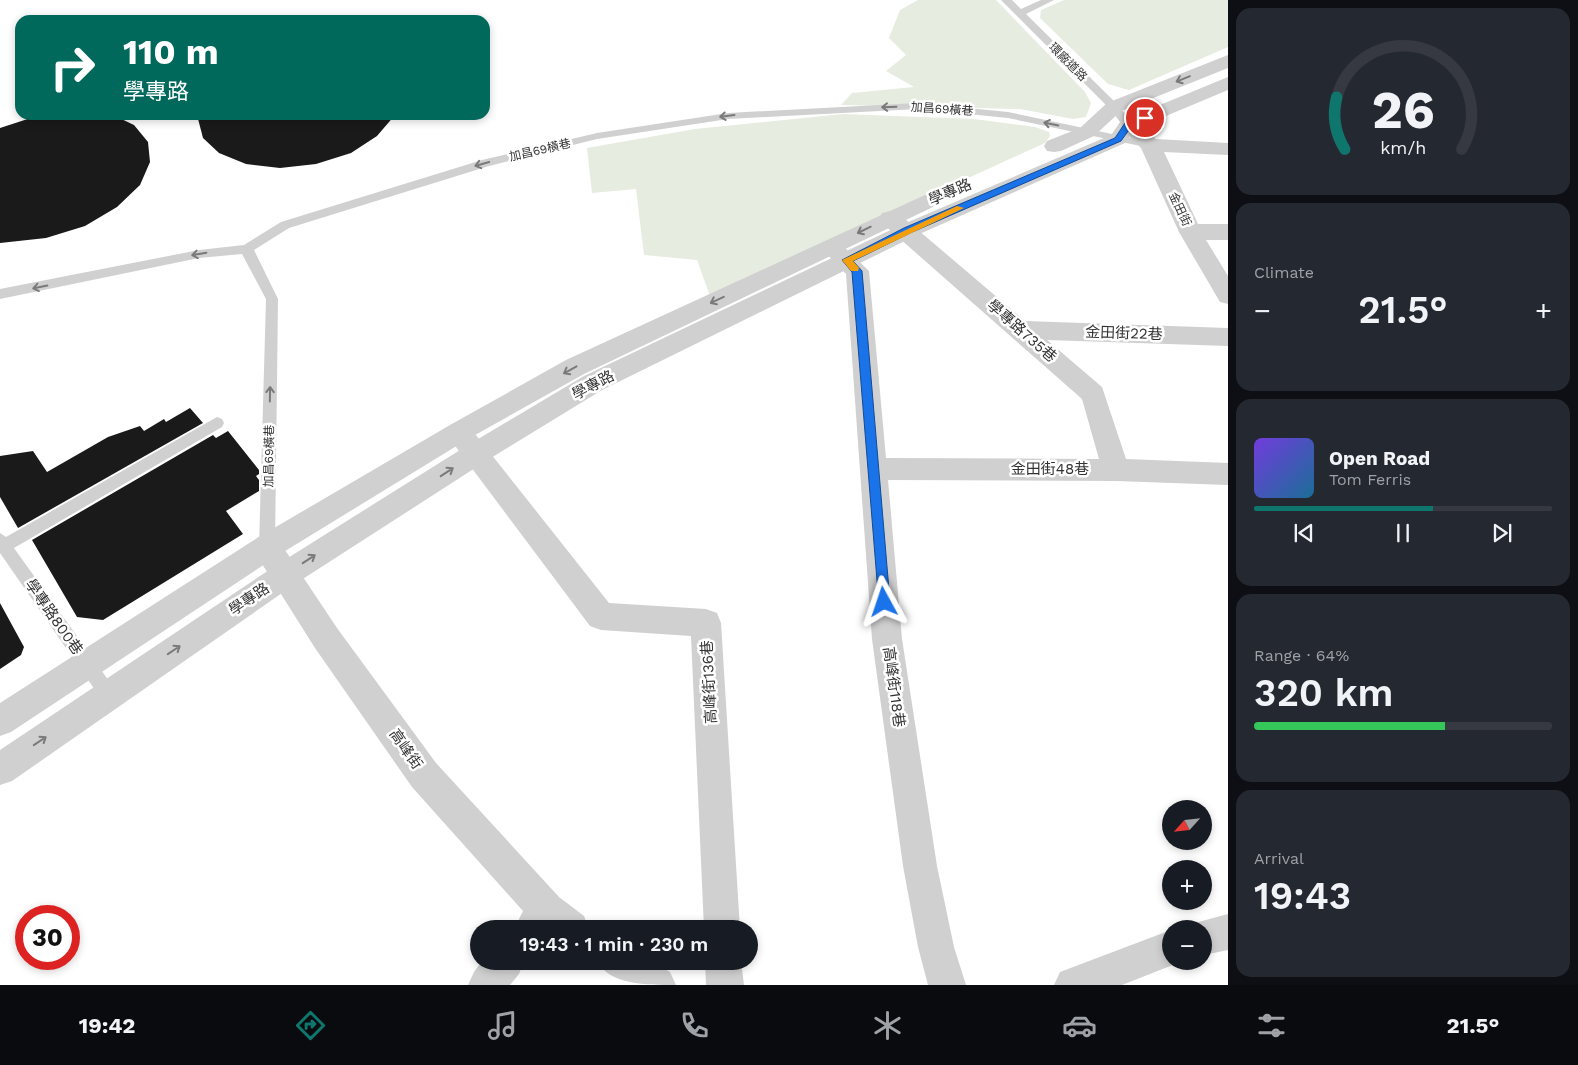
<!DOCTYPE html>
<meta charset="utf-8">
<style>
body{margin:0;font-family:"Work Sans","Noto Sans TC",sans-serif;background:#242831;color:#f1f3f6;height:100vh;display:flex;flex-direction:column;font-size:19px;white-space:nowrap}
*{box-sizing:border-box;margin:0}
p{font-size:16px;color:#9ea1a6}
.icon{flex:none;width:28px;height:28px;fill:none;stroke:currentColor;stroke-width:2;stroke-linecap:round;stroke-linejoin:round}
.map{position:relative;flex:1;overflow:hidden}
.drawer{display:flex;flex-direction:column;gap:8px;padding:8px;background:#0d0f14;width:350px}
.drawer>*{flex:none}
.top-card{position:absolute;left:15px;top:15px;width:475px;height:105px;border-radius:15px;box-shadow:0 2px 8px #0003;background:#00695c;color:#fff;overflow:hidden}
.needle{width:32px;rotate:243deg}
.fabs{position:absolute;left:1162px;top:800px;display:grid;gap:10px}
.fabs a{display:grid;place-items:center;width:50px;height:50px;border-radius:50%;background:#171b24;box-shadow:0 2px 8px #0003;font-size:25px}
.speed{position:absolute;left:15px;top:905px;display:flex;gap:10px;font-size:25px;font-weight:700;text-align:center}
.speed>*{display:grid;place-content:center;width:65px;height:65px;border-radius:50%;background:#171b24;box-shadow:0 2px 8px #0003;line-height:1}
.speed .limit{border:8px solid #d22;background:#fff;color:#111}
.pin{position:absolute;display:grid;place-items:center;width:42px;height:42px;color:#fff;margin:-21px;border:2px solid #fff;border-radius:50%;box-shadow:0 1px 5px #0007}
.me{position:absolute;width:55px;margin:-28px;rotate:355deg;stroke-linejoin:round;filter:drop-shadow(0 0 4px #0008)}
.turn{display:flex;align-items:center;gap:18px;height:105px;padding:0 25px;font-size:22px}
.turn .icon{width:65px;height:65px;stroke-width:2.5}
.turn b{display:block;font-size:35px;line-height:42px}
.big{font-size:38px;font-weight:600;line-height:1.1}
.drawer .card{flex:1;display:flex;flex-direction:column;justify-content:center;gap:8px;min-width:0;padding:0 18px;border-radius:15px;background:#242831}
.drawer .dial{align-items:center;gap:0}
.dial svg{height:130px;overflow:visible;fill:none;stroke:#363941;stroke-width:7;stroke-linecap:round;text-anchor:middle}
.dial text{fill:#f1f3f6;stroke:none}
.song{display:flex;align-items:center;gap:15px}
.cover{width:60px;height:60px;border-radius:8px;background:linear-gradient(135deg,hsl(260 70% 55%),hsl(200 70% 35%))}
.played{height:5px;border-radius:2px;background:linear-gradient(90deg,#0f766e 60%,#363941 60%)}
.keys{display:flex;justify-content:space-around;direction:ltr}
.heat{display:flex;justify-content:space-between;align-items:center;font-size:28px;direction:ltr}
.charge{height:8px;border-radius:4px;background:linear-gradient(90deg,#34c759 64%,#363941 0)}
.trip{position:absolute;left:470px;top:920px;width:288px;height:50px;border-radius:25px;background:#171b24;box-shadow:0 2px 8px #0003;font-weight:600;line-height:50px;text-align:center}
.tabs{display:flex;height:80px;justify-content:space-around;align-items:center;background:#090b0e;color:#9ea1a6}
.tabs .icon{width:35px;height:35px}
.tabs .selected{color:#0f766e}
.tabs b{font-size:22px;color:#f1f3f6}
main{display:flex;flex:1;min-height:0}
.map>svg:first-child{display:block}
.green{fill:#e6ecdf}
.building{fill:#1a1a1a}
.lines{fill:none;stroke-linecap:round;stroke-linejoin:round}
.service{fill:#d0d0d0;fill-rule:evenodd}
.minor{fill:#d0d0d0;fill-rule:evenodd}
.tertiary{fill:#d0d0d0;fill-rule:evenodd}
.oneway{stroke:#7a7a7a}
.route{fill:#1a73e8;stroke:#114b97}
.slow{fill:#f59e0b}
.labels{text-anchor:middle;stroke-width:5;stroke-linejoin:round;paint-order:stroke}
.far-street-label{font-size:12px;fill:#333;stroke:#fff}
.street-label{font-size:15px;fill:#333;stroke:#fff}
</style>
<main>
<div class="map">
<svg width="1228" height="985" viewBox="0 0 1228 985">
<rect width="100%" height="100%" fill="#fff"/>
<path class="green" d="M918 0H996L1085 92 1091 103 1086 117 1073 119 1020 109 841 105 852 93 914 87 886 71 906 55 889 38 900 10Z
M1064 0H1228V47L1129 90 1108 84 1040 18 1041 10Z
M843 114 974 119 1035 127 1049 132 1050 136 1045 143 710 296 697 260 644 255 636 189 592 193 587 148 695 129Z"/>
<path class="building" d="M40 115H113L134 125 148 142 150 162 140 185 117 207 85 226 46 238 0 243V128Z
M197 115H395L377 136 351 153 316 164 280 168 246 164 219 153 203 138Z
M190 408 203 423 18 528 0 497V456L33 451 47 472 108 437 140 426 144 431 164 419 166 422Z
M228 431 259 470V474L256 476 259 480V491L226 511 243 534 103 620 77 617 32 540 213 435 216 438Z
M0 603 24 647 21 655 0 669Z"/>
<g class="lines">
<path class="service" d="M1001 0H1012L1021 9 1041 0H1054L1026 14 1118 105 1134 125 1132 127H1124L1110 109Z
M917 103 1008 112 1150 142 1156 145 1150 148 1008 118 917 109 728 119 597 139 489 166 289 228 254 250 278 299 275 547 273 552 267 554 261 552 259 547 266 299 242 254 199 258 0 299V289L199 250 244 245 281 222 482 160 597 133 728 113Z
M217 417 222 419 224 423 222 427 14 548 114 688 117 694 114 700 108 702 102 700 0 553V533L6 537Z"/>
<path class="minor" d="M1128 119 1135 121 1156 139 1228 143V155L1164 152 1198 224H1228V240H1206L1228 276V304L1220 302 1179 232 1141 148 1118 125 1121 121Z
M890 211 898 213 1025 321 1228 328V346L1047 340 1102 387 1126 459 1228 463V485L1116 481 888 480 902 639 937 866 954 947 966 985H928L918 947 903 866 872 639 846 274 820 247 823 242 831 239 839 242 869 271 886 458 1099 459 1082 399 882 223 879 218 882 213Z
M459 422 468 425 609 603 706 609 717 613 721 623 740 929H704L691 636 601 630 590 626 450 439 446 432 450 425Z
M267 535 277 538 337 628 436 763 559 897 584 916 589 929H514L523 911 412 787 315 648 257 556 253 547 257 538Z
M1228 914V950L1204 955V929H1189L1191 924Z
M1171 930V961H1183L1122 985H1054L1060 972Z
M482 961H524L519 974 510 985H468L474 972Z
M597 961H651L670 972 676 985C646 985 610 985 597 961Z
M705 961H741L744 985H706Z"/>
<path class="tertiary" d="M1228 55V68L1121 111 1094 136 1061 151 1054 152 1047 151 1044 146 1047 141 1080 128 1107 103Z
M1228 77V90L1135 129 1125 143 915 236 602 390 486 461 295 584 12 781 0 785V750L275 566 468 445 584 376 899 226 1111 135 1121 121Z
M925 195 933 197 936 202 933 207 584 374 468 439 277 556 11 732 0 736V703L257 538 450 425 566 360Z"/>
</g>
<defs><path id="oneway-shaft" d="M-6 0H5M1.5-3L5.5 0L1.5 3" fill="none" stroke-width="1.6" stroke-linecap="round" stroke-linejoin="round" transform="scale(1.25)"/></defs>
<g class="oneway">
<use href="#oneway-shaft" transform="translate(1183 79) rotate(158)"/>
<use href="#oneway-shaft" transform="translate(889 107) rotate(178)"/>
<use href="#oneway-shaft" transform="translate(727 116) rotate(173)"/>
<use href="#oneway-shaft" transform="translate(1051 124) rotate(-168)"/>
<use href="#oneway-shaft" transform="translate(482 164) rotate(164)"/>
<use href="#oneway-shaft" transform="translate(864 230) rotate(154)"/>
<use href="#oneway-shaft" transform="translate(199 254) rotate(170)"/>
<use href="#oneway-shaft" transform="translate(40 287) rotate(169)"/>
<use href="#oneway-shaft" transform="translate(717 300) rotate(155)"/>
<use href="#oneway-shaft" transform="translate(570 370) rotate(151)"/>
<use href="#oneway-shaft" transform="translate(270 394) rotate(-89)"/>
<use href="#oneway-shaft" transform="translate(447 472) rotate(-33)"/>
<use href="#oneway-shaft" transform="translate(309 559) rotate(-33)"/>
<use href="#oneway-shaft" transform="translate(174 650) rotate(-34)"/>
<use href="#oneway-shaft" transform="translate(40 741) rotate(-34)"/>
</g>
<path class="route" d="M1145 116 1149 118 1148 120 1131 127 1121 141 910 233 853 261 862 271 890 602 888 605H879L852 272 842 260 904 228 1115 138 1125 123Z"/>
<path class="slow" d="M957 206 964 208 853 261 859 268 858 271H851L842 260Z"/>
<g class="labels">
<g class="far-street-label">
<text transform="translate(1068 62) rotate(45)" y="4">環廠道路</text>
<text transform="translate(942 109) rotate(4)" y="4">加昌69橫巷</text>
<text transform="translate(540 150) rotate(-13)" y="4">加昌69橫巷</text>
<text transform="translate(1180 209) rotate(65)" y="4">金田街</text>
<text transform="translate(269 456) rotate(-89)" y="4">加昌69橫巷</text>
</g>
<g class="street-label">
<text transform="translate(950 192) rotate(-23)" y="5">學專路</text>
<text transform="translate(1022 331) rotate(41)" y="5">學專路735巷</text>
<text transform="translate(1124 333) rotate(2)" y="5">金田街22巷</text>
<text transform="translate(593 385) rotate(-28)" y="5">學專路</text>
<text x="1050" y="474">金田街48巷</text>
<text transform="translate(249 599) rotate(-34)" y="5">學專路</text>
<text transform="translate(54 617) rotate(55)" y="5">學專路800巷</text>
<text transform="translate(709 682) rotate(-93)" y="5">高峰街136巷</text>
<text transform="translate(894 687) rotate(82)" y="5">高峰街118巷</text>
<text transform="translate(406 749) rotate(55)" y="5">高峰街</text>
</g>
</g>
</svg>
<div class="fabs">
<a><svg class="needle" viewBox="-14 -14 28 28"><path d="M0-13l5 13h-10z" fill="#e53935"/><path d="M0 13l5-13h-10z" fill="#9ea1a6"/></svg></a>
<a>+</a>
<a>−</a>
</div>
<div class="speed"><div class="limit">30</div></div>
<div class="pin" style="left:1145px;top:118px;background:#d93025"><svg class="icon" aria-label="arrive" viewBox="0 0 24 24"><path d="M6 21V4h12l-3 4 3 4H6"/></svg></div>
<svg class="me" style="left:884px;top:602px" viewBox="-20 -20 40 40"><path d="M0-17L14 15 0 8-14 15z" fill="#1a73e8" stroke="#fff" stroke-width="4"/></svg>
<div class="trip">19:43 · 1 min · 230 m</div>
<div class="top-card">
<div class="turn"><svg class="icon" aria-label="right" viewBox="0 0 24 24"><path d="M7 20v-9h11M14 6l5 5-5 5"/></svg><div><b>110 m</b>學專路</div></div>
</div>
</div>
<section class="drawer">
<div class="card dial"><svg viewBox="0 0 100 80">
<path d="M14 69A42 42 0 1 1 86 69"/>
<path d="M14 69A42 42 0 0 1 9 37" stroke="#0f766e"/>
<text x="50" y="56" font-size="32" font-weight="700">26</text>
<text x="50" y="72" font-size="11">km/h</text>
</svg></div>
<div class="card"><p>Climate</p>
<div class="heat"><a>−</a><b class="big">21.5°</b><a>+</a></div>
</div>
<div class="card">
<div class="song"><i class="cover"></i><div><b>Open Road</b><p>Tom Ferris</p></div></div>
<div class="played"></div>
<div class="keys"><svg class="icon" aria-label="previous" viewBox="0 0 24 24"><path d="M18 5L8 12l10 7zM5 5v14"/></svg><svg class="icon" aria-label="pause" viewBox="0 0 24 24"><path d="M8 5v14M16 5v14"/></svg><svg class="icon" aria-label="next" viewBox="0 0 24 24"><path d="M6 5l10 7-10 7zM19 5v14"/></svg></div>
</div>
<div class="card"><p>Range · 64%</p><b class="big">320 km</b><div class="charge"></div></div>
<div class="card"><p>Arrival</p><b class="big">19:43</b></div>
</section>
</main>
<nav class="tabs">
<b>19:42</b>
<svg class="icon selected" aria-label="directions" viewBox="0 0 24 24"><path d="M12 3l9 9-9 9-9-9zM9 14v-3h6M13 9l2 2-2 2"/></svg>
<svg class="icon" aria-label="music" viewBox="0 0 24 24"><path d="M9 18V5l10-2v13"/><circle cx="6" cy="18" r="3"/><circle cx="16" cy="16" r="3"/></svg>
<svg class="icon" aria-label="phone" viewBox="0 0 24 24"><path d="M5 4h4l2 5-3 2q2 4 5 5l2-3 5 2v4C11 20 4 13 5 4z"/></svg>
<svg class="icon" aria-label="climate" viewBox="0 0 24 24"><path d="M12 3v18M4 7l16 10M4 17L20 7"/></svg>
<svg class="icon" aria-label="car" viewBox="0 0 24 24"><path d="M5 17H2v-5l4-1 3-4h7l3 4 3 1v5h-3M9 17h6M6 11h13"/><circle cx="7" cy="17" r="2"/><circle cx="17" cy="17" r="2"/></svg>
<svg class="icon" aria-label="filters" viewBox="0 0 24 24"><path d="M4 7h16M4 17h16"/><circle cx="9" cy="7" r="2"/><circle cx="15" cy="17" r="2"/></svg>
<b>21.5°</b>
</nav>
